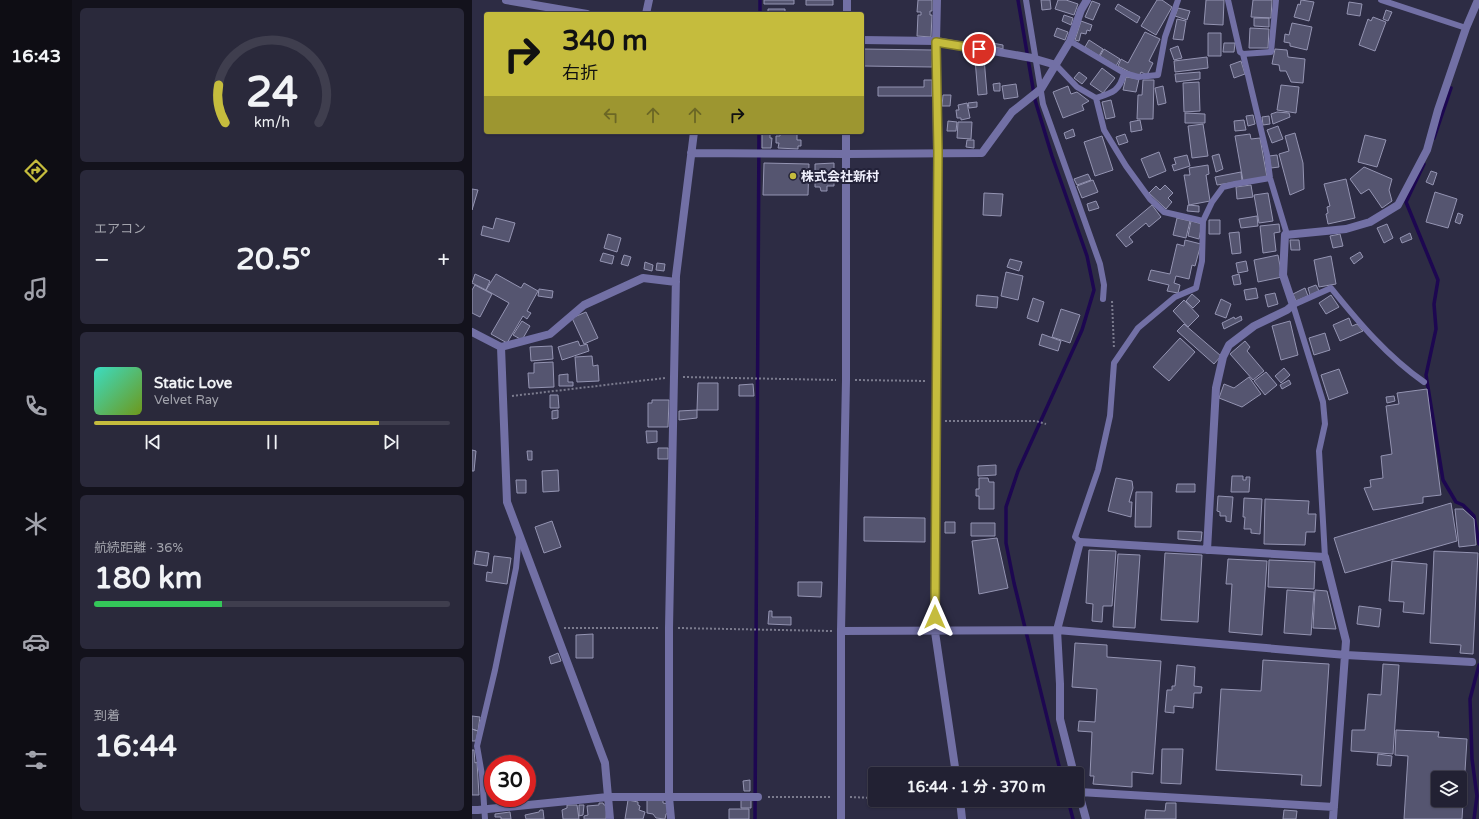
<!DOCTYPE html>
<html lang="ja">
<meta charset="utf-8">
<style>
body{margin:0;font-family:"Varela Round","Noto Sans JP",sans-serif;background:#2a293b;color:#f1f3f6;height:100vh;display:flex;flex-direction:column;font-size:15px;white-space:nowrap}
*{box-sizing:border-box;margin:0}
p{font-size:13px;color:#a2a3ac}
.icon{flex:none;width:22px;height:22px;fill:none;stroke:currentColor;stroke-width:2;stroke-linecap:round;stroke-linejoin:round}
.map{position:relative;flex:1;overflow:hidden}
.sheet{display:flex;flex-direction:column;gap:8px;padding:8px;background:#13121c;width:400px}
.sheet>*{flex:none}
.banner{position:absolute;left:12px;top:12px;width:380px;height:122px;border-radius:4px;box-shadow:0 1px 3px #0004,0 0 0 1px #3f3e4e;background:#c5bc3d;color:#111;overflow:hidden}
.fabs{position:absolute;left:959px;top:771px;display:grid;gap:8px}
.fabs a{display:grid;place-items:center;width:36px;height:36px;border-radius:4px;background:#222133;box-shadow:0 1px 3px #0004,0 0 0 1px #3f3e4e;font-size:20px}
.speed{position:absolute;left:12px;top:755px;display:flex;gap:8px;font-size:20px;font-weight:700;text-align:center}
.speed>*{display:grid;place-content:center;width:52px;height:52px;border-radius:50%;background:#222133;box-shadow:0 1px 3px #0004,0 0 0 1px #3f3e4e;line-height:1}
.speed .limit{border:6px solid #d22;background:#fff;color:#111}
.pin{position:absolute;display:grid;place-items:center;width:34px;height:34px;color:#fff;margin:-17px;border:2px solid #fff;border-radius:50%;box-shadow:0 1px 4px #0007}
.me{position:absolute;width:44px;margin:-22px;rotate:0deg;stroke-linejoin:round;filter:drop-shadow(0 0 3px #0008)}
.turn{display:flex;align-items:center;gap:14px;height:84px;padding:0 12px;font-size:18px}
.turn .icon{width:52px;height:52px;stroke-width:2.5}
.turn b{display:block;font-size:28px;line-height:34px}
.lanes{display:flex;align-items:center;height:38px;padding:0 12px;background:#0003;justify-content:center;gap:20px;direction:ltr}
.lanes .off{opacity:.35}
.big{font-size:30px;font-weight:700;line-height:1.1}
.sheet .card{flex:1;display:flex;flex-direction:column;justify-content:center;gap:6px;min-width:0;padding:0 14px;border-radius:6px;background:#2a293b}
.sheet .dial{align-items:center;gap:0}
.dial svg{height:104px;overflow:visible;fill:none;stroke:#3f3e4e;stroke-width:7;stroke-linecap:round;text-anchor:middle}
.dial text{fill:#f1f3f6;stroke:none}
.song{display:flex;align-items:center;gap:12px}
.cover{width:48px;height:48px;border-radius:6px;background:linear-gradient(135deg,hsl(170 70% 55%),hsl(80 70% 35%))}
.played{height:4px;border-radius:2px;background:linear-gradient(90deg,#c5bc3d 80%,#3f3e4e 80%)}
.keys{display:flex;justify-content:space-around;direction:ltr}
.heat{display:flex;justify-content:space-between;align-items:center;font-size:22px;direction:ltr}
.charge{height:6px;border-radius:3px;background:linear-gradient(90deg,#34c759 36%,#3f3e4e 0)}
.trip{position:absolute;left:396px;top:767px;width:216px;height:40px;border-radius:4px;background:#222133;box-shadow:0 1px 3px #0004,0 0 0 1px #3f3e4e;font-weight:700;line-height:40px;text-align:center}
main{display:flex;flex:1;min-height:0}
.menu{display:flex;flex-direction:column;width:72px;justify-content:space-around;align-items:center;background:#0e0d14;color:#a2a3ac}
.menu .icon{width:28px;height:28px}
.menu .current{color:#c5bc3d}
.menu b{font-size:18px;color:#f1f3f6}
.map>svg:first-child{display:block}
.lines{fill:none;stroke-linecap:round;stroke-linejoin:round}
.stream{stroke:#1d0751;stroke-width:3.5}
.building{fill:#555570;stroke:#9494b2;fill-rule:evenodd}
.path{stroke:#7b7b8e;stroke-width:2;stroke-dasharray:2 2;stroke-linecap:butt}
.service{stroke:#7270a5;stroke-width:6}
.minor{stroke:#7270a5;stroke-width:8}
.tertiary{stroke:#7270a5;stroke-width:8}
.route-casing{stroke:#807a28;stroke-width:10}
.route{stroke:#c5bc3d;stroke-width:7}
.poi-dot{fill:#c5bc3d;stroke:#232239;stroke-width:1.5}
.labels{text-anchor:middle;stroke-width:4;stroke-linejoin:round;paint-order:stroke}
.poi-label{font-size:13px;font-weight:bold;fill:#f1f1fe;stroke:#232239;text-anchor:start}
</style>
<main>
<nav class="menu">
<b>16:43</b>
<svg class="icon current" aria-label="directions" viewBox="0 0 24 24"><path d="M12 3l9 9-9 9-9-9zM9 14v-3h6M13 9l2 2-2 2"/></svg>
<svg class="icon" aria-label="music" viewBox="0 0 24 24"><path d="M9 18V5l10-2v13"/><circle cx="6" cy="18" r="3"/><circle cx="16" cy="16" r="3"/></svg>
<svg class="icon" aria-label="phone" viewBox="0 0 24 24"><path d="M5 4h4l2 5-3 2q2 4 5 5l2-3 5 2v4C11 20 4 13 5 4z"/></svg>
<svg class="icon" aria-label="climate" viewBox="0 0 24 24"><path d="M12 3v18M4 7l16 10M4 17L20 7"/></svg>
<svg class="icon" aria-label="car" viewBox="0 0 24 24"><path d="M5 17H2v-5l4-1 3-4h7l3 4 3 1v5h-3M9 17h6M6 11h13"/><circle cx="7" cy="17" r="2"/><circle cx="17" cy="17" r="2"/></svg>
<svg class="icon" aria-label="filters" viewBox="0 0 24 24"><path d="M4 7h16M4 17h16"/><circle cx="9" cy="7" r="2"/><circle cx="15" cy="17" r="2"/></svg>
</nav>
<section class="sheet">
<div class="card dial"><svg viewBox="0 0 100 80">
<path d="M14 69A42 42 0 1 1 86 69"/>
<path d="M14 69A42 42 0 0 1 9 40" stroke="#c5bc3d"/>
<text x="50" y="56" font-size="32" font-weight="700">24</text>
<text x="50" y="72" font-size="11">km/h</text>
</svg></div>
<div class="card"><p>エアコン</p>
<div class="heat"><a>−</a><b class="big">20.5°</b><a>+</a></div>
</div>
<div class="card">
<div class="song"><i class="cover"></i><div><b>Static Love</b><p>Velvet Ray</p></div></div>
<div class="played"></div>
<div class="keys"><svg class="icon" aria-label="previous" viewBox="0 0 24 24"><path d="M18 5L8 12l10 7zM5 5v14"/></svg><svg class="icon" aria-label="pause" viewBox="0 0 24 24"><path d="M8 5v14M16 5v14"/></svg><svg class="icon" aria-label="next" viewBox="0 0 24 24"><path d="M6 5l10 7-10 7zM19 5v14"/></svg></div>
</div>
<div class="card"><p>航続距離 · 36%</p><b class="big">180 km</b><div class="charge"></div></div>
<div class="card"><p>到着</p><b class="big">16:44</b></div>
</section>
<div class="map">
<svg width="1007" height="819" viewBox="0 0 1007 819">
<rect width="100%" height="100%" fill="#2d2c44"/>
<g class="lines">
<path class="stream" d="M546 0 563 100 580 156 615 256 622 290 610 330 546 471 534 507V543L542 583 589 774
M288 14V0
M962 138 979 88
M952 164 934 202 966 280 962 304 964 329 954 375 971 480 984 502 991 505 1002 516 1007 544
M596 800 601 819
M283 819 287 132
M1002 819 1005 796 1000 759 998 699 1007 665"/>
</g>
<path class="building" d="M292 0H322V4H292Z
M334 0H361V5H334Z
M446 0H460V11H458V15H460L459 37 445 36 446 15H449V12H445Z
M569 0H578L579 9 570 10Z
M586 0H594L606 4 602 15 583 9Z
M685 0H690L700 7 684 35 669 26Z
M734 0H752L751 25 732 24Z
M781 0H800L799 18 779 17Z
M829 0 842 2 837 21 822 17 826 4 828 5Z
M620 1 628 4 621 20 613 17Z
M877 2 890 4 888 16 875 14Z
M646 4 668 17 665 23 643 9Z
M706 8 718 11 715 20 703 16Z
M296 9H313V14H296Z
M914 10 920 12 916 21 911 19Z
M592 15 601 18 599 25 590 21Z
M901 17 914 22 903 51 887 45 896 19 899 21Z
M782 18H797V27L782 26Z
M705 19 714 21 711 40 701 39Z
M609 21 620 25 618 31 615 30 614 34 609 33 607 41 603 40Z
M820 23 840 27 835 50 818 46V43L812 42 813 34 817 35Z
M585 28 596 32 593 40 582 36Z
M778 28 797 29 796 48H777Z
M673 32 688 39 677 61 681 63 675 75 669 72 667 77 646 66 649 59 656 63Z
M736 33H749V56H736Z
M617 40 631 49 627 56 613 47Z
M520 43 531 45V49L519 46Z
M752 43H763L762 52H751Z
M706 46 710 58 702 60 698 49Z
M391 49 461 50 460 67 391 66Z
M632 49 648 59 644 66 628 56Z
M803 49 815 50 816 57 833 59 831 83 819 82 814 71H808L807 65 800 64Z
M735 57 736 68 703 72 702 61Z
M512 58 515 94 506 95 503 59Z
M769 61 773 74 762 78 758 65Z
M630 68 643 78 631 93 618 84Z
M607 72 615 78 610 84 602 78Z
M728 72V79L704 82 703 74Z
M654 77 667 79 664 92 651 90Z
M452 80H460V96H406V87H452Z
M671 80H682L681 119H665L666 95H670Z
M727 82 728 111 712 112 711 83Z
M528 83V91H522L521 84Z
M544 84 546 97 532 99 530 86Z
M809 85 827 87 824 113 805 110Z
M596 86 599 94 605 92 617 101 610 105 612 110 591 118 581 92Z
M691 86 694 103 686 105 683 88Z
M471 95H479L478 106H470Z
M639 100 643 117 634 119 630 102Z
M505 102V107L497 108 496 103Z
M495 103 498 118 489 120V118H485L484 110H487L486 105Z
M805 112 817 113 818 117 801 124 799 114Z
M713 113 733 114V123H713Z
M781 115 783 124 776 126 774 116Z
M797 116 798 124 791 125 790 117Z
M668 120 670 130 659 132 658 122Z
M772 120 774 130 763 131 762 121Z
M476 121 485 122 484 131H475Z
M486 122H500L499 139 485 138Z
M731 124 736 156 720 158 716 126Z
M806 126 811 139 800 143 795 130Z
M601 129 603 136 594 139 592 133Z
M290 132H298V138H300L299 148H290Z
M308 132H325V140H329V146H326V149L306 148 307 143H304V136H308Z
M823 133 831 163 832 189 818 195 807 154 817 151 813 136Z
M653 134 656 142 647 145 644 137Z
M778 134 779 139 788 138 795 177 771 181 763 136Z
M893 135 914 140 905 167 886 162Z
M630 136 641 170 623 176 612 142Z
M495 140H502V148L494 147Z
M687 152 694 171 677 178 669 159Z
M747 154 751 169 744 172 740 156Z
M715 155 718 166 702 171 700 165 704 164 702 158Z
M805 155 807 167 799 168 797 156Z
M292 163 337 164 336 195H291Z
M362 163V186H355V191H349L348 187H343V164Z
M736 165 737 174 734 175 738 201 717 205 712 175H718L717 168Z
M892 167 920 179 917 190 920 201 910 208 897 189 889 194 878 179Z
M959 171 965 173 961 185 954 182Z
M769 172 770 181 745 185 743 177Z
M616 174 619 180 605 185 602 179Z
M874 179 883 218 856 224 854 214 856 213 855 207 858 206 852 184Z
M621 180 626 192 610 198 605 186Z
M693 185 701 193 696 198 700 202 694 209 677 193 684 186 688 190Z
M779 185 781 197 765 199 764 187Z
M0 189 6 190 0 210Z
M963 192 985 199 976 228 954 222Z
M512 193 531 194 529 216 511 215Z
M796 193 801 221 787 223 782 195Z
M624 201 627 208 617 211 615 204Z
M680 205 689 217 677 227 674 223 657 237 661 242 654 247 644 235Z
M716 205 727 206V212L715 211Z
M986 213 991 215 988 224 983 222Z
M785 216 786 226 769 228 767 219Z
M24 218 43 223 37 242 9 235 11 226 21 229Z
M705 218 718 221 714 238 701 235Z
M737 220H748V234H737Z
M719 221 730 224 727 239 716 236Z
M807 224 808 232 802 233 804 251 791 253 788 226Z
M915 224 921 238 912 243 905 228Z
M767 232 769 253 760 254 757 233Z
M938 233 940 239 930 243 928 238Z
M136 234 149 238 145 252 132 248Z
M868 234 871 246 861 248 858 236Z
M713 240 729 244 723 266 720 265 717 279 704 276 702 283 708 285 706 293 695 291 697 285 676 280 679 270 698 274 705 244 712 246Z
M818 240H827L828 250H819Z
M888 252 891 257 882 264 878 258Z
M131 253 142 256 140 264 128 261Z
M152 255 159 257 156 266 149 264Z
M806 255 810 277 786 282 782 260Z
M859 256 864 284 847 287 842 260Z
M538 259 550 262 547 271 535 267Z
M774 261 776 271 766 273 764 263Z
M173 262 181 265 180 271 172 269Z
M185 263 193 264 192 271 184 270Z
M534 272 551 276 546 300 529 296Z
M3 274 18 281 14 290 0 283Z
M24 274 49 288 52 283 66 291 55 311 59 313 55 319 51 316 35 343 19 334 37 303 14 290Z
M767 274 769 284 762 285 760 276Z
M3 285 20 294 8 317 0 313V290Z
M844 285 847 291 838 295 836 288Z
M784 288 786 298 774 300 772 290Z
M833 288 836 296 824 301 821 294Z
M67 289 81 291 80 298 66 296Z
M803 293 806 304 796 307 793 295Z
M720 294 728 301 721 308 714 301Z
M505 295 526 297 525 308 504 306Z
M859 295 867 307 854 314 847 303Z
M561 298 572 302 566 322 555 318Z
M749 299 759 304 754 318 743 314Z
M712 300 727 316 716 327 701 311Z
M589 309 608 315 598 343 580 337Z
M114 312 126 338 112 344 100 318Z
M769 316 770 320 752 329 750 323 762 317 763 319Z
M877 318 880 326 885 324 891 331 868 341 861 325Z
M50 321 58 326 50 340 41 335Z
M818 321 826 355 809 360 800 326Z
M712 324 749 356 742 364 705 331Z
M853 333 858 350 842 355 837 338Z
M570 334 589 341 586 351 567 345Z
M708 338 723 352 697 381 681 367Z
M106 341 108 346 115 344 117 351 90 360 86 347Z
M773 341 778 347 775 351 792 371 781 380 758 354Z
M80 346 81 359 59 361 58 347Z
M120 356 121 366 126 365 127 381 105 382 103 357Z
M81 362 82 387 57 388 56 373H62V363Z
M812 368 818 375 809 383 803 376Z
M867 369 876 393 857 400 849 375Z
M794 372 805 385 793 395 782 381Z
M96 374V382H101V386H87V375Z
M777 377 789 394 770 407 747 398 752 384 762 388Z
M817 380 819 384 810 389 808 385Z
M226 383H246V410H225Z
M281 384 282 396H267V385Z
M955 389 969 495 951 497V503L901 510 892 488 899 487 898 480 911 478 909 456 920 454 914 406 927 404 925 393Z
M78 395H86L87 408H78Z
M922 396 923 401 915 403 914 397Z
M180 400H197L196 427H176V403H180Z
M86 410V418L80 419V411Z
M225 410V418L207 420V411Z
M174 431H185V442L175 443Z
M186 448H196V459H186Z
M0 450 4 451 2 471H0Z
M55 451H60V460H56Z
M524 465V475L506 476V466Z
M86 470 87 491 71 492 70 471Z
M760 476H771V480H774V477H778L777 492H759Z
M507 478H516L517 482H522V509H507V496H504V489H507Z
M644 478 660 481 661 488 657 502H660L659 517 636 511Z
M44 480H54V493H45Z
M705 484H723V492H704Z
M664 492H680L679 527H663Z
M746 496 761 497 759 522 754 521V516H748V512L745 511Z
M772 498 790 499 788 534 779 533V529H772L773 517H771Z
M793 499 837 501 836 514H844L843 532H834L833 545 792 544Z
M979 503 985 541 873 573 862 538Z
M983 509H991L1002 519 1004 545 987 547Z
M392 517 453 518V542L392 541Z
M80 521 89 547 72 553 63 527Z
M473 522H483V533H473Z
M499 523H523V536H499Z
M706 531 730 532 729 541 706 539Z
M525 538 536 588 507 594 500 541Z
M617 550 644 551 640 606H631L630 622 620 621 621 604 614 603Z
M4 551 17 553 15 566 2 564Z
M962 551 1006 553 1001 654 988 653 989 645 958 643Z
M693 553 730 555 726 622 689 620Z
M646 554 668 555 663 628 641 627Z
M22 556 39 558 35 584 14 581 15 572 20 573Z
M756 559 795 561 790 635 757 632 760 584H754Z
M797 560 843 562 842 589 796 587Z
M920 561 955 564 952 614 931 612 932 602 917 601Z
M326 582H350L349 597 326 596Z
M815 590 842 592 839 635 812 633Z
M843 590 855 591 864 629 841 628Z
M887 606 909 609 907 627 885 624Z
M297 611H300V617H319V625L296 624Z
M121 634V658H104V635Z
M603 643 635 645V657L689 661 681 774 660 772V787L621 784 622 776H618L620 732 606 731 607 721 623 722 625 689 600 687Z
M86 653 89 661 79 664 77 657Z
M791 660 857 664 849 786 829 785 830 775 744 770 749 689 789 691Z
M911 664 927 665 921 754 879 751 880 730H893L896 694 909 695Z
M705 665 723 667 722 686 730 687 729 693H722L721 708 702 706V713L693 712 695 690H700V686H703Z
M0 716 8 717 6 731 0 729Z
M0 729 6 731 4 741H0Z
M924 730 967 732 966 737 995 739 990 819H932L936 756 923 755ZM966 778H988V800H966Z
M690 749H711L709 784 689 783Z
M0 750H2L3 763 5 762 7 795H0Z
M906 754 920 756 919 766 905 765Z
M278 780V791H272L271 781Z
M269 799H279V808H269Z
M156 800 166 802V805L168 806 167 810 173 812 171 819H153Z
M175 800H191V803L196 804V813L194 814 193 819 184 818 181 814 175 813Z
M127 803H131L132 805H135L134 819H112V816L116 815 115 806 127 805Z
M694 803H704V819H673L674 810 693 811Z
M95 805H105L107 819H91L90 810 95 808Z
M107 805H112L111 815 107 816Z
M257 809H277V819H257Z
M68 810H71L72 819H54L53 815 67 812Z
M812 810 825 811 824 819H811Z
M38 812 39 819H29V817H23V814Z"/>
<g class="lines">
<path class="path" d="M640 301 642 349
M211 377 364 380
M383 380 454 381
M40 396 193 378
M473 421H564L574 424
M92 628H188
M206 628 360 631
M296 797H359
M378 797 403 798"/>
<path class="service" d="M554 0 571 104 628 264 632 285 631 299
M756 0 768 52 771 54
M804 0 799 52 771 54 795 155 798 178 814 231 813 235
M909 0 994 28
M598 41 652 73 666 77 686 75 693 37 706 0
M584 65 605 87 624 98C640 93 648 91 652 73
M624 98 632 130 654 166 678 199 692 212 731 221
M608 542 603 537 626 470 638 416 642 363 666 328 703 297 724 288 730 261 731 221 740 202 751 187 763 184 798 178
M853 557 847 451 853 424 851 402 821 305 859 288C887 323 916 357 952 382
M13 819 10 775 5 746 23 670 44 568 47 536"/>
<path class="minor" d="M34 0 115 14
M465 0 464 41 465 152 463 632 484 774
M174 14 177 0
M390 40 464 41 560 58 584 65
M219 153 374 154 510 153 540 112 569 89 598 41 609 10 615 0
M0 332 29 347 35 502 133 763 138 819
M29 347 78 334 112 305 171 278 204 282
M735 550 744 388 751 357 757 345 782 326 815 310 821 305 811 275 813 235 874 229 898 222 926 205 955 150 966 110 994 28 1006 0
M369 631 585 630 874 655 1000 662
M602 774 588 719V684L585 630 608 542 853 557 874 641 861 819
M605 786 614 819
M607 792 862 807
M488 800 490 819
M0 810H6L136 797H286
M199 819 197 797V628L204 276 222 132"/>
<path class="tertiary" d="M375 14V0
M369 819V631L374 380V132"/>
</g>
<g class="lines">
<g class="route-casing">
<path id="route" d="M463 617 466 152 464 42 507 49"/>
</g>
<use href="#route" class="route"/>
</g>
<circle class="poi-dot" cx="321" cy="176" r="4"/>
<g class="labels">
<g class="poi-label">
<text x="329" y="181">株式会社新村</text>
</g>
</g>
</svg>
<div class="fabs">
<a><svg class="icon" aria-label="layers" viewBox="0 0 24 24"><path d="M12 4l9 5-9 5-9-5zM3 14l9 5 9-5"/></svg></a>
</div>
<div class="speed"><div class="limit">30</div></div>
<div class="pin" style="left:507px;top:49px;background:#d93025"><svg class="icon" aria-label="arrive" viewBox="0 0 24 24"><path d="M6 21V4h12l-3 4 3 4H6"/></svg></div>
<svg class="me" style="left:463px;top:617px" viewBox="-20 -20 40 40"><path d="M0-17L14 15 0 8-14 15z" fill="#c5bc3d" stroke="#fff" stroke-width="4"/></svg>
<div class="trip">16:44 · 1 分 · 370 m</div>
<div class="banner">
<div class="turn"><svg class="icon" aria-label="right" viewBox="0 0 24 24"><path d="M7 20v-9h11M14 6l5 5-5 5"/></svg><div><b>340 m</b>右折</div></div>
<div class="lanes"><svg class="icon off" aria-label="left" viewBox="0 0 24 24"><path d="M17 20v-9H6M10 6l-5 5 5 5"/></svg><svg class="icon off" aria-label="ahead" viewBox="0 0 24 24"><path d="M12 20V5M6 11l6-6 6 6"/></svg><svg class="icon off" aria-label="ahead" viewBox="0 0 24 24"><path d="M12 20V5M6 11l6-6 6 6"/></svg><svg class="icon" aria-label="right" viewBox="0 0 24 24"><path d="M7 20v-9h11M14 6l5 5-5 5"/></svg></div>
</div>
</div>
</main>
